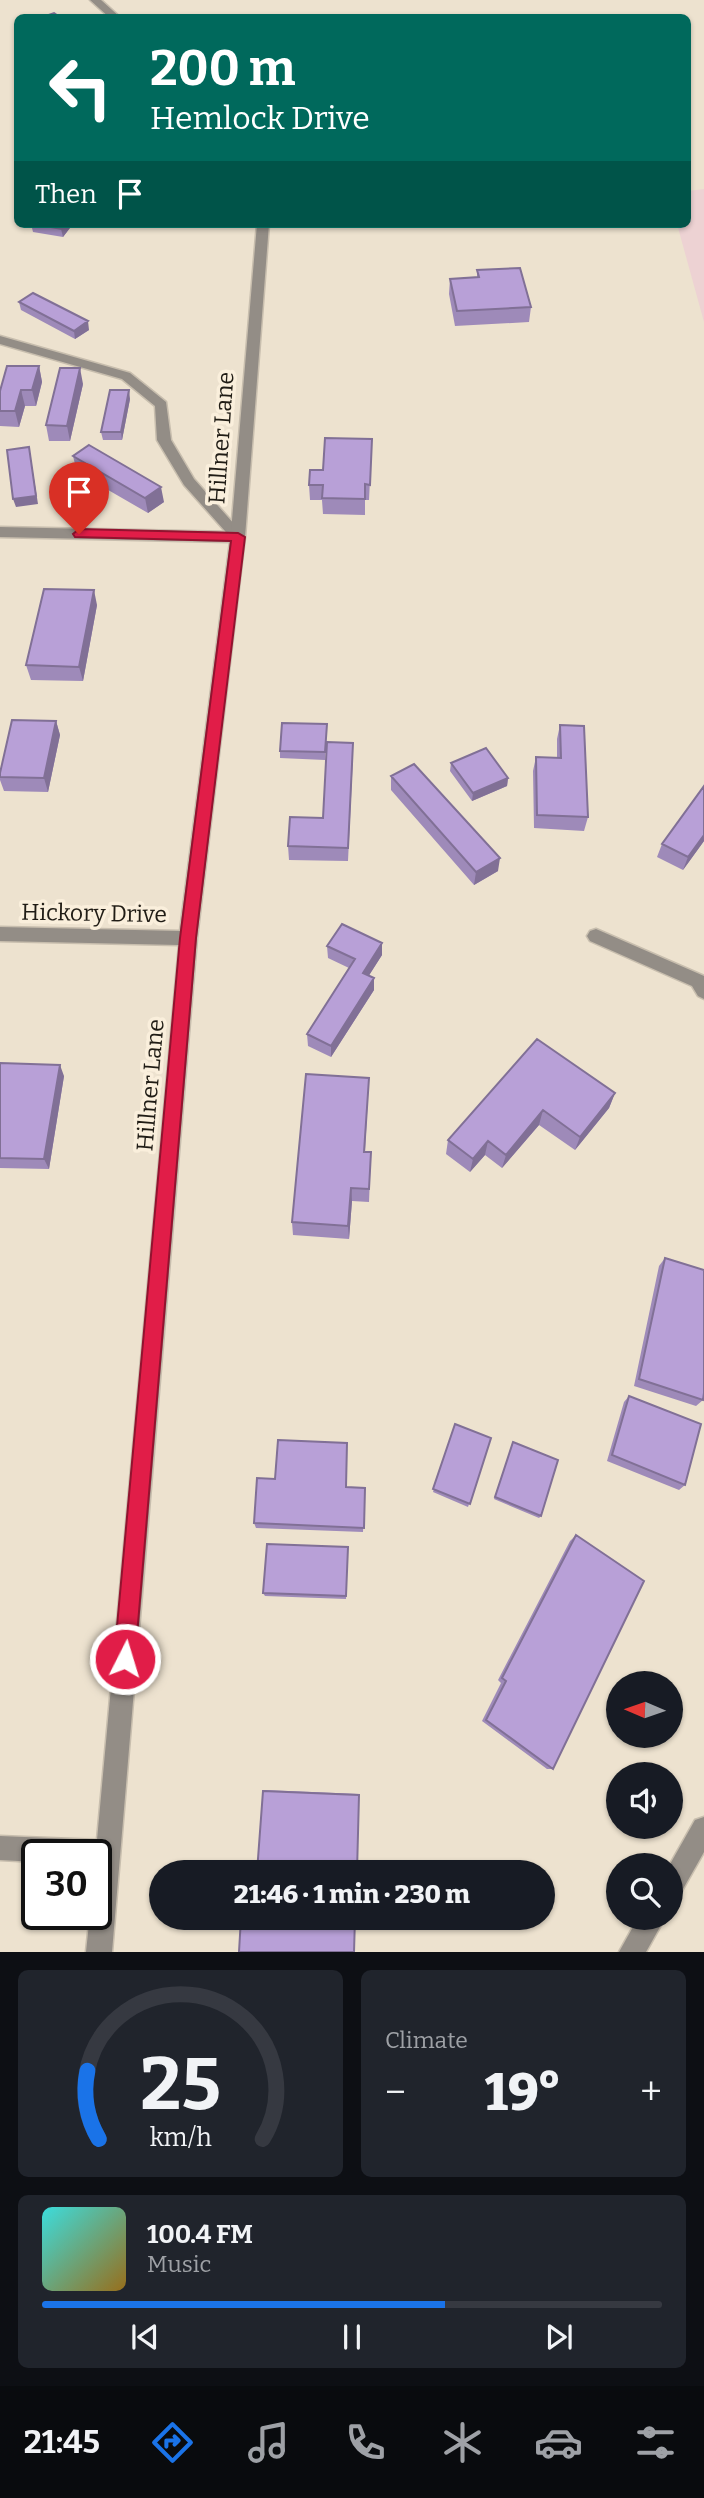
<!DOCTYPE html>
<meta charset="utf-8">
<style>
body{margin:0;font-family:Bitter,serif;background:#20242c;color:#f1f3f6;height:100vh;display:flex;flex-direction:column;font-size:26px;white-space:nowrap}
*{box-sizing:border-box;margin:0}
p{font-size:23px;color:#9ea1a6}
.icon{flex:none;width:38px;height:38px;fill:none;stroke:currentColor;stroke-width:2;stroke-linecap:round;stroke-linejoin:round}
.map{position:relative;height:1952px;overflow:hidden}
.sheet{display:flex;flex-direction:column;gap:18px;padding:18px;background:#0d0f14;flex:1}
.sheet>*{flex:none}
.hud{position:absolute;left:14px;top:14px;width:677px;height:214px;border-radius:10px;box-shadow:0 2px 5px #0004;background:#00695c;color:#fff;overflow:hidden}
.needle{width:46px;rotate:272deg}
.fabs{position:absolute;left:606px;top:1671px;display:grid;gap:14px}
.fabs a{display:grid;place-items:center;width:77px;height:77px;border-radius:50%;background:#171b24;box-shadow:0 2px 5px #0004;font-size:35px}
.speed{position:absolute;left:21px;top:1839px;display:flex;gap:14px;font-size:35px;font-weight:700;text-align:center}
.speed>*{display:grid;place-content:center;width:91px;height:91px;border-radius:50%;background:#171b24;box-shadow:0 2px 5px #0004;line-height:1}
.speed .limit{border:4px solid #111;border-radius:10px;background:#fff;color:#111}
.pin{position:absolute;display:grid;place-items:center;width:60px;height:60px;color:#fff;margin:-72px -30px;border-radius:50% 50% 50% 0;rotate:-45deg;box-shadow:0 0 7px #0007}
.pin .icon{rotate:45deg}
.me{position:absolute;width:77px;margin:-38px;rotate:5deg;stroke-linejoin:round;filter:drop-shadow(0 0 5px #0008)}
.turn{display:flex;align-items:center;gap:24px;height:147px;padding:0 21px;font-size:32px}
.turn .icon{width:91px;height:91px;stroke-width:2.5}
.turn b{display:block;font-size:49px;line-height:60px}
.then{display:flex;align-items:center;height:66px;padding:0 21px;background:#0003;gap:14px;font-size:26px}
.big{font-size:52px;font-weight:800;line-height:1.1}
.sheet .card{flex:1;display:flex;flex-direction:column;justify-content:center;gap:10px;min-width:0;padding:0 24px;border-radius:10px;background:#20242c}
.sheet .dial{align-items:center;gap:0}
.dial svg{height:182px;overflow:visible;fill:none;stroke:#363941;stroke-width:7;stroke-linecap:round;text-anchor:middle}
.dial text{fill:#f1f3f6;stroke:none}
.song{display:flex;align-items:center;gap:21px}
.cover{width:84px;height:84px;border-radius:10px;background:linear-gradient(135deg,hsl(180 70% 55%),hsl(40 70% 35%))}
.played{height:7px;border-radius:4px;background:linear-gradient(90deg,#1a73e8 65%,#363941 65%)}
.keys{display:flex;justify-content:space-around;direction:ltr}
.heat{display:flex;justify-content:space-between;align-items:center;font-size:38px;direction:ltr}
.sheet .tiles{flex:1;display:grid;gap:18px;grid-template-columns:1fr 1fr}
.card:last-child{grid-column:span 2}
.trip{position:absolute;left:149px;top:1860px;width:406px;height:70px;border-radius:35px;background:#171b24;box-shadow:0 2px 5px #0004;font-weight:800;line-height:70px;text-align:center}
.menu{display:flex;height:112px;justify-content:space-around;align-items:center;background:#090b0e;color:#9ea1a6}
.menu .icon{width:49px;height:49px}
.menu .selected{color:#1a73e8}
.menu b{font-size:32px;color:#f1f3f6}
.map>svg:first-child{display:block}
.commercial{fill:#edd2d3}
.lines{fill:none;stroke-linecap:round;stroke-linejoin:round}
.lane-casing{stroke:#c8beae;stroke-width:3}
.street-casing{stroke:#c8beae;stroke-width:3}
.lane{fill:#938d86;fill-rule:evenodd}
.street{fill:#938d86;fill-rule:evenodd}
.wall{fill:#9e8ab9}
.shaded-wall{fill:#817096}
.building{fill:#b8a0d7;stroke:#817096;stroke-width:2}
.route{fill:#e11d48;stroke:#92132f;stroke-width:2}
.labels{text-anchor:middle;stroke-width:7;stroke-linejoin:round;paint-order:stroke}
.street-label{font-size:23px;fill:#201c15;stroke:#faefdc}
</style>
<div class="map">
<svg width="704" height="1952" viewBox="0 0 704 1952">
<rect width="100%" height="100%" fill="#ede2cf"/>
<path class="commercial" d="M704 189V322L677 224H688V191Z"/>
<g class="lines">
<g class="lane-casing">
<path id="lane" d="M90 0H101L121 18H110Z
M0 336 130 373 166 402 171 440 194 479 243 534V540H233L184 485 157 440 155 406 122 379 0 344Z"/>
</g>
<g class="street-casing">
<path id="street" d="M257 224H269L245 537 197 938 112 1952H86L90 1914H96V1855H37V1862L0 1860V1836L97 1840 179 945 0 941V927L180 931 230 542 0 537V527L231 532Z
M596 929 704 976V999L698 996 692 986 590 941 587 936 590 931Z
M704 1817V1852L679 1896 670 1899 669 1866 695 1820Z
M638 1918H665L646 1952H619Z"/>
</g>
<use href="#lane" class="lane"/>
<use href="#street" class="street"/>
</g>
<path class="wall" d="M31 224H73L63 237 33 232Z
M477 270 531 307 529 322 455 326 449 294 450 279 477 277Z
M19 302 89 330 75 339 21 310Z
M39 366 42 382 36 406H25L19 427 0 426V391Z
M83 384 70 441H49L46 425Z
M130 399 122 440H103L101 432Z
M372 439 369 500H365V515L323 514 322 500H310L309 485 323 470Z
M73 456 164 502 148 513 77 472Z
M97 605 83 681 31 680 26 665Z
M56 721 60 735 48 792 4 791 0 780V773Z
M327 724 325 760 280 758V751Z
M560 725 588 817 584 831 534 828 533 771 536 757 557 758V739Z
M353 757 348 861 289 860 288 846 323 818Z
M451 763 508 778 507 786 472 801 450 771Z
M391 776 498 871 474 885 391 790Z
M704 786V841L683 870 657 857 662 844Z
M327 946 382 955 369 975 374 990 331 1057 308 1046 307 1034 349 968 328 958Z
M537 1039 615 1093 609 1108 575 1150 539 1125 502 1168 485 1155 470 1172 446 1154 448 1140Z
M0 1063 64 1076 49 1169 0 1168Z
M369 1078 365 1152H371L369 1202 352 1201 349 1239 293 1235 292 1222Z
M665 1258 703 1400 696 1406 634 1386 659 1266Z
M629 1396 685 1485 679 1490 607 1461 624 1402Z
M455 1424 491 1438 468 1507 433 1492Z
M513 1442 541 1516 539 1518 494 1499Z
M346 1487 365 1488 363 1532 256 1528 254 1523Z
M576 1535 553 1769H547L482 1721 501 1683 498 1680 570 1541Z
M348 1547 346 1599 265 1596 263 1593Z
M265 1790 359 1794 357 1872 263 1791Z"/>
<path class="shaded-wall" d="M65 224H73L63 237 61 229Z
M88 321 89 330 75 339 74 331Z
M39 366 42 382 36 406 32 390Z
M80 368 83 384 70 441 67 426Z
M21 390 25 406 19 427 15 411Z
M129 390 130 399 122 440 121 432Z
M29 447 38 504 16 507 13 499Z
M161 487 164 502 148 513 145 498Z
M94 590 97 605 83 681 79 667Z
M56 721 60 735 48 792 44 778Z
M508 778 507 786 472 801 473 793Z
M704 835V841L683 870 688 857Z
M500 858 498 871 474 885 476 872Z
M382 943V955L363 985V973Z
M374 978V990L331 1057V1046Z
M60 1065 64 1076 49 1169 44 1159Z
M615 1093 609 1108 575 1150 580 1137Z
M543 1110 539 1125 502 1168 506 1155Z
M488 1141 485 1155 470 1172 473 1159Z
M351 1188 352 1201 349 1239 348 1226Z"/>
<path class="building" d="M54 13 61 18H40Z
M35 224H65L61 229Z
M520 268 531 307 457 311 450 279 479 277 477 270Z
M33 293 88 321 74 331 19 302Z
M7 366H39L32 390H21L15 411H0V391Z
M60 368H80L67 426 46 425Z
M110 390H129L121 432H101Z
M325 438 372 439 370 485 365 484V499L322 498 323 485H309L310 470H323Z
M89 445 161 487 145 498 73 456Z
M29 447 36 496 13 499 7 450Z
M44 589 94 590 79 667 26 665Z
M12 720 56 721 44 778 0 777V773Z
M282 723 327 724 325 752 280 751Z
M560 725 584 726 588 817 537 815 536 757 561 758Z
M327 742 353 743 348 848 288 846 290 817 323 818Z
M486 748 508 778 473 793 451 763Z
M414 764 500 858 476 872 391 776Z
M704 786V835L688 857 662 844Z
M342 924 382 943 363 973 374 978 331 1046 307 1034 355 959 327 946Z
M537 1039 615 1093 580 1137 543 1110 506 1155 488 1141 473 1159 448 1140Z
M0 1063 60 1065 44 1159 0 1158Z
M306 1074 369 1078 364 1152H371L369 1189 351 1188 348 1226 292 1222Z
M665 1258 704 1270V1393L703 1400 639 1379Z
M629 1396 701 1424 685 1485 612 1455Z
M455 1424 491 1438 470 1504 433 1489Z
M278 1440 347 1443 346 1487 365 1488 364 1528 254 1523 257 1478 275 1479Z
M513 1442 558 1460 541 1516 495 1497Z
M576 1535 644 1581 553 1769 486 1720 506 1681 502 1678Z
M267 1544 348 1547 346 1596 263 1593Z
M263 1791 359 1795 357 1872H257Z
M241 1918H355L354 1952H239Z"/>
<path class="route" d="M79 529 238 533 245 537 196 938 135 1659 132 1667 125 1670 118 1667 114 1659 180 938 231 541 75 537 73 534Z"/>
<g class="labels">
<g class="street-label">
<text transform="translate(221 438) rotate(-86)" y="8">Hillner Lane</text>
<text transform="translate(94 913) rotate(1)" y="8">Hickory Drive</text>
<text transform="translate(150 1085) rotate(-85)" y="8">Hillner Lane</text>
</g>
</g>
</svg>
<div class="fabs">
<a><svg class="needle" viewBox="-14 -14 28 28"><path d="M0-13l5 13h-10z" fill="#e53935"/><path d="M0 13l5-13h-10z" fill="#9ea1a6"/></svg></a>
<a><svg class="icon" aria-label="sound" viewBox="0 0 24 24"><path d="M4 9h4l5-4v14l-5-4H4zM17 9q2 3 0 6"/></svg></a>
<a><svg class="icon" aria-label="search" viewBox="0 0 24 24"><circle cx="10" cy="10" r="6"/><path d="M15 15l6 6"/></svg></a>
</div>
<div class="speed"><div class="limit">30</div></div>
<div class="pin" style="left:79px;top:534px;background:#d93025"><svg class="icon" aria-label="arrive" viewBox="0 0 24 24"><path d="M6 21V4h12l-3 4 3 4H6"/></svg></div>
<svg class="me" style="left:125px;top:1659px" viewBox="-20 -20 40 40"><circle r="17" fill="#e11d48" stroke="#fff" stroke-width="3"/><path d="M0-11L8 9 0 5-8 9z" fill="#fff"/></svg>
<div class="trip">21:46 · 1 min · 230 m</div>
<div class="hud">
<div class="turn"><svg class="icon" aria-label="left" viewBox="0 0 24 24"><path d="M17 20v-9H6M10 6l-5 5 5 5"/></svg><div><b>200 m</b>Hemlock Drive</div></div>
<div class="then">Then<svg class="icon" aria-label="arrive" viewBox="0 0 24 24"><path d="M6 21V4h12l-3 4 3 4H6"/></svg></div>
</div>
</div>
<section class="sheet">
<div class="tiles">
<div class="card dial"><svg viewBox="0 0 100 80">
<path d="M14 69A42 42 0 1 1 86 69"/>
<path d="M14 69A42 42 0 0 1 9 39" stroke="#1a73e8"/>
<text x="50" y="56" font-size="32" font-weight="700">25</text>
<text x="50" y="72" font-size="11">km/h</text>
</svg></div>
<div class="card"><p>Climate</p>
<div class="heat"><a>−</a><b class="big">19°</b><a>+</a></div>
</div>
<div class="card">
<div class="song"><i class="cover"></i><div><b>100.4 FM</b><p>Music</p></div></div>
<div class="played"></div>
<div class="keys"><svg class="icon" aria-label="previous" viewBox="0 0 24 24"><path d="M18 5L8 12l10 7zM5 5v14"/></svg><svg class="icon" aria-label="pause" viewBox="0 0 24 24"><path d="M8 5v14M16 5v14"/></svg><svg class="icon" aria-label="next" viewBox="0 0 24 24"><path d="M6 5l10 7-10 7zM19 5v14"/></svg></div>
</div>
</div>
</section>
<nav class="menu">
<b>21:45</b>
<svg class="icon selected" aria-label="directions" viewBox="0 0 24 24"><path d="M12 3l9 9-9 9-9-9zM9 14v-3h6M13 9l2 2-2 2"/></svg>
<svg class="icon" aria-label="music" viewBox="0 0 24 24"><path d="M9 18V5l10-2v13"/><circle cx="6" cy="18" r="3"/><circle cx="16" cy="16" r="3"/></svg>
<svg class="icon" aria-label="phone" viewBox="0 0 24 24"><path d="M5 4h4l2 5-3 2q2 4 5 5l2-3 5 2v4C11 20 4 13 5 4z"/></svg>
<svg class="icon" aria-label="climate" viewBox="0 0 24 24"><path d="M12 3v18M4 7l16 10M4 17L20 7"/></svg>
<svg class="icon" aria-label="car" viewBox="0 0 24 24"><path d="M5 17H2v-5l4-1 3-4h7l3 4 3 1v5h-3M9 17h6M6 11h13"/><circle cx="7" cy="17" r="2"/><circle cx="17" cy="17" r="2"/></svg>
<svg class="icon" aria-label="filters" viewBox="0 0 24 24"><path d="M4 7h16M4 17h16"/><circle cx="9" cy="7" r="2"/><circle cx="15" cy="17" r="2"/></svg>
</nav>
